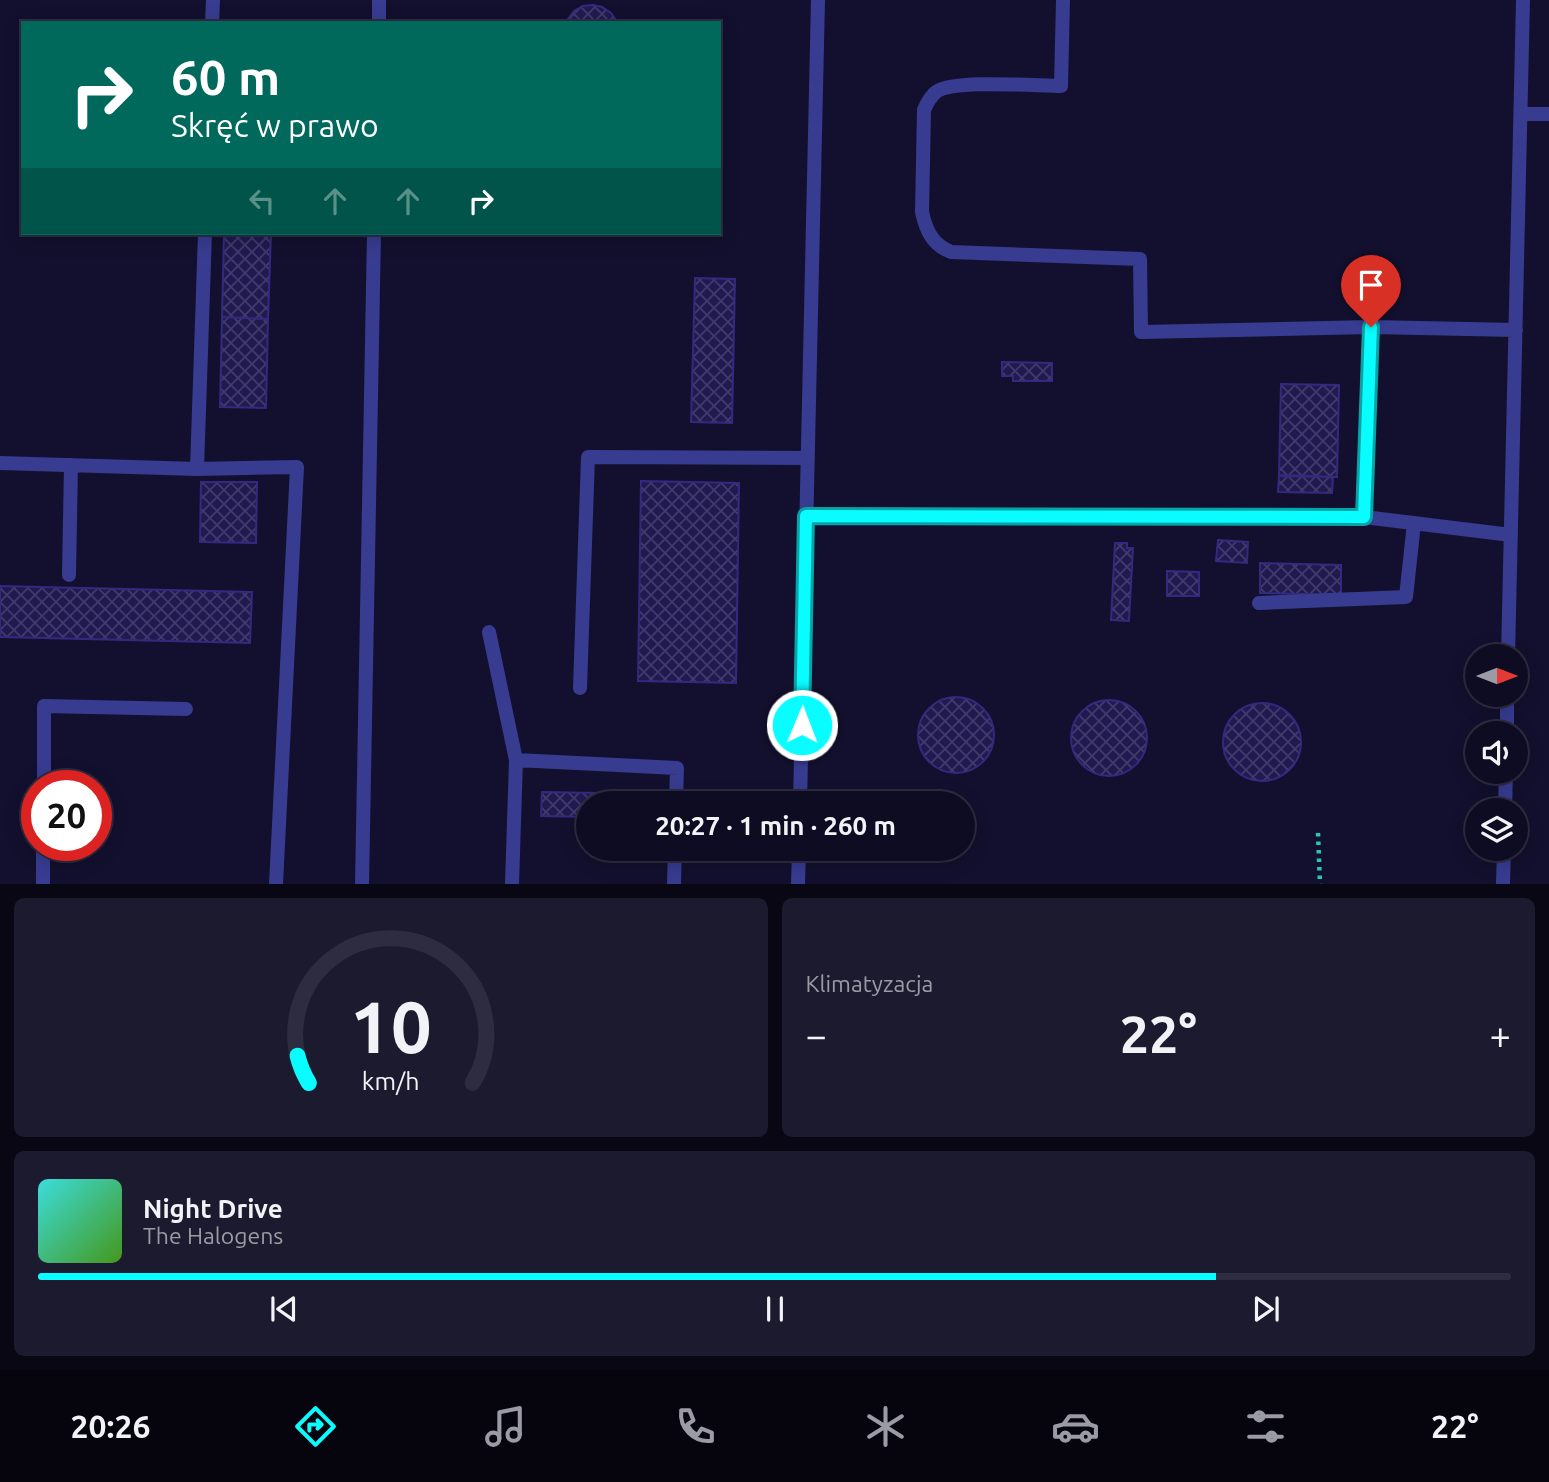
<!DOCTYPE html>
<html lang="pl">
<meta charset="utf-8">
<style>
body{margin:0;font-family:Ubuntu,sans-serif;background:#1c1a2f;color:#f1f3f6;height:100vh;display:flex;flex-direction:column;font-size:26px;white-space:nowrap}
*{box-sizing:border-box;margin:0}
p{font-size:23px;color:#9b9ba5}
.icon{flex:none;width:38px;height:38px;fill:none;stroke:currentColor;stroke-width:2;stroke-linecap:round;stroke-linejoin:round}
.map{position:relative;height:884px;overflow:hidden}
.details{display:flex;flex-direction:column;gap:14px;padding:14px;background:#080713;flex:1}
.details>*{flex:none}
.guide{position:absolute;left:21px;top:21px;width:700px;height:214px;border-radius:0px;box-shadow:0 4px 18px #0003,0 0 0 2px #2e2c40;background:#00695c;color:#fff;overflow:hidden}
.needle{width:46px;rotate:90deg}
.tools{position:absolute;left:1465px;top:644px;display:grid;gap:14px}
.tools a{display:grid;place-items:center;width:63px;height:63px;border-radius:50%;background:#0e0c22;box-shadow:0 4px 18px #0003,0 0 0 2px #2e2c40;font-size:35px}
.speed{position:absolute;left:21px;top:770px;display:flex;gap:14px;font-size:35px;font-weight:700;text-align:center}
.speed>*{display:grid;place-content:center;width:91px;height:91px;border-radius:50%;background:#0e0c22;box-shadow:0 4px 18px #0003,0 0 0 2px #2e2c40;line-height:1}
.speed .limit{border:10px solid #d22;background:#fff;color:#111}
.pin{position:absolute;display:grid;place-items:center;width:60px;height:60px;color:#fff;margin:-72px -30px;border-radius:50% 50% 50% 0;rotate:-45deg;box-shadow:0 0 7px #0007}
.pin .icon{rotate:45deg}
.me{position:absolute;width:77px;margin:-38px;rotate:1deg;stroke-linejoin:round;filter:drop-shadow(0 0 5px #0008)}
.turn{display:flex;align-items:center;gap:24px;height:147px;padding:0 35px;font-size:32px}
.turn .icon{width:91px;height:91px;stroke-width:2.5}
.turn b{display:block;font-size:49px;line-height:60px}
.lanes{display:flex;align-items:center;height:66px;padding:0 35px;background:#0003;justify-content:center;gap:35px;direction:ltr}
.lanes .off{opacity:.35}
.big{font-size:52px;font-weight:600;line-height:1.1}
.details .tile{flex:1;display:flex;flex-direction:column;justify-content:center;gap:10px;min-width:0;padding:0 24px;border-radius:10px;background:#1c1a2f}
.details .dial{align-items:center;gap:0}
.dial svg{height:182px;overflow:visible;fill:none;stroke:#2e2c40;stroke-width:7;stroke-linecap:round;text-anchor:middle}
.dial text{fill:#f1f3f6;stroke:none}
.song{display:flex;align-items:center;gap:21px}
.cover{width:84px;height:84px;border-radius:10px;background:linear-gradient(135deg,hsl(180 70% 55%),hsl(100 70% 35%))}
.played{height:7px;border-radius:4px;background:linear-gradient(90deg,#09fcff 80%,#2e2c40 80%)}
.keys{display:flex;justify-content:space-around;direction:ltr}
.heat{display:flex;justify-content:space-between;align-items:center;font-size:38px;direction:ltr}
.details .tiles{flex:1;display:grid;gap:14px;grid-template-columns:1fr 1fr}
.tile:last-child{grid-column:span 2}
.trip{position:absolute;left:576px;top:791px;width:399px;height:70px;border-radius:35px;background:#0e0c22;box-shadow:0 4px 18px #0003,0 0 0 2px #2e2c40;font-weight:600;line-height:70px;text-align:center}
.tab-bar{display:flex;height:112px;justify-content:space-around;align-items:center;background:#06050e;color:#9b9ba5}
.tab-bar .icon{width:49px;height:49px}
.tab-bar .on{color:#09fcff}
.tab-bar b{font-size:32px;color:#f1f3f6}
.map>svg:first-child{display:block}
.building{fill:url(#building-cross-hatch);stroke:#332a7f;stroke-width:2}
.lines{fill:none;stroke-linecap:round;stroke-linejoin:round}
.path{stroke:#26cab1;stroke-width:4.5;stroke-dasharray:3.5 5;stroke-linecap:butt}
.lane{stroke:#373c91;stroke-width:14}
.route-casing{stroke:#06a4a6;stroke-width:18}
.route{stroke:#09fcff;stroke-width:12}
</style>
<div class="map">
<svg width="1549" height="884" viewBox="0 0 1549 884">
<defs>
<pattern id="building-cross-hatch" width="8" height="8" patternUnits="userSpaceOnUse" patternTransform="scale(1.75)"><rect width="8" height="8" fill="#201a51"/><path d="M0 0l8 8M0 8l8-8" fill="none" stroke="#403b6b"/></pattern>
</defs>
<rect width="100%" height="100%" fill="#12102e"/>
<path class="building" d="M593 5 602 7 611 13 618 23H565L574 11 583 6Z
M224 233H271L268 319 222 317Z
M695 278 735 279 732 423 691 422Z
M222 317 268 319 266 408 220 407Z
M1002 362 1052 363V381H1013V376H1002Z
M1281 384 1339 385 1337 477 1279 475Z
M1279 476 1333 477 1332 493 1278 492Z
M641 481 739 483 736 683 638 681Z
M201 482H257L256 543 200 542Z
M1218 540 1248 542 1247 563 1216 561Z
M1115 543H1127V548H1133L1129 621 1111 620Z
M1260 563 1341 565V595L1260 593Z
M1167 571 1199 572V596H1167Z
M0 586 252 592 250 643 0 637Z
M918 735a38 38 0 1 1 76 0a38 38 0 1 1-76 0Z
M1071 738a38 38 0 1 1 76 0a38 38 0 1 1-76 0Z
M1223 742a39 39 0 1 1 78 0a39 39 0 1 1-78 0Z
M542 792 657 794V803H588V817L541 816Z"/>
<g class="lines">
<path class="path" d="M1318 833 1320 884"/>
<path class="lane" d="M1063 0 1061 86C1037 86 953 79 936 92 930 97 927 103 924 110L922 212C926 231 933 245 951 252L1140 259 1141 332 1371 327
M212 23 213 0
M379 23V0
M1521 114H1549
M0 463 197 469 297 467 276 884
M197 469 205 233
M806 516 1364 517
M1511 535 1364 517 1371 327 1516 330
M69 575 71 465
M1259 603 1406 597 1414 523
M489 632 516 760
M1508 656 1523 0
M580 688 588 457 808 458
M1507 733V695
M44 786V706L186 709
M800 803 818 0
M1505 810 1506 772
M43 884V845
M362 884 374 233
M512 884 516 760 677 768 676 803
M674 884 675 849
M798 884 799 849
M1503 884 1504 849"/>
</g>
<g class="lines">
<g class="route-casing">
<path id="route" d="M802 725 806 516 1364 517 1371 327"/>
</g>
<use href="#route" class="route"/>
</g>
</svg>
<div class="tools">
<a><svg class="needle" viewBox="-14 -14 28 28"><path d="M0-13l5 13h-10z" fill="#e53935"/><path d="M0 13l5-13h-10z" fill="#9b9ba5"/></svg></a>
<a><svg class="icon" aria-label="sound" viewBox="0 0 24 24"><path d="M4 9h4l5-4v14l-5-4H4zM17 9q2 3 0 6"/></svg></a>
<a><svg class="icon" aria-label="layers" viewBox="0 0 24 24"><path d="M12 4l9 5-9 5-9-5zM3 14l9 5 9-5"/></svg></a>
</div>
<div class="speed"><div class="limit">20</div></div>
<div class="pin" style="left:1371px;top:327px;background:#d93025"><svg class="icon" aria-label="arrive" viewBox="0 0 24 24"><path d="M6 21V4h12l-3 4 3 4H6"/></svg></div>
<svg class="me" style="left:802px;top:725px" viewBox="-20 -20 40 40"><circle r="17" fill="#09fcff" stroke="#fff" stroke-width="3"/><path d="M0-11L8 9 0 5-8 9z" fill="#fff"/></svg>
<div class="trip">20:27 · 1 min · 260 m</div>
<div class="guide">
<div class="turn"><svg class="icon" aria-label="right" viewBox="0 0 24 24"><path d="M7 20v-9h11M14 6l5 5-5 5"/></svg><div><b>60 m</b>Skręć w prawo</div></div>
<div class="lanes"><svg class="icon off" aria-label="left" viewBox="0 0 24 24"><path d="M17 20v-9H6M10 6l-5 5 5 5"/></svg><svg class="icon off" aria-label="ahead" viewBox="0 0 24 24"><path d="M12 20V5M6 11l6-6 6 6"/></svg><svg class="icon off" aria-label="ahead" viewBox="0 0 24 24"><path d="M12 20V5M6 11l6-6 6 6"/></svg><svg class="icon" aria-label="right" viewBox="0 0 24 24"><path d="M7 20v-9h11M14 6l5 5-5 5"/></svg></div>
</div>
</div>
<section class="details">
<div class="tiles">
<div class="tile dial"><svg viewBox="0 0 100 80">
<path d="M14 69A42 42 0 1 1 86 69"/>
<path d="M14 69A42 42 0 0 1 9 57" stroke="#09fcff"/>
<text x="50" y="56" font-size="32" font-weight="700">10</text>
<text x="50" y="72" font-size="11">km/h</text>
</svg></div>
<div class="tile"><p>Klimatyzacja</p>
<div class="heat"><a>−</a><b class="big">22°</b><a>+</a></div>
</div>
<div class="tile">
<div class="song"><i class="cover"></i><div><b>Night Drive</b><p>The Halogens</p></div></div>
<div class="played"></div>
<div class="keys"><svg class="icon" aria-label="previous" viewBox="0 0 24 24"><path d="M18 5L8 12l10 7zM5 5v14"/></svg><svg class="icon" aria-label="pause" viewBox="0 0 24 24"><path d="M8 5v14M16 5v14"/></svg><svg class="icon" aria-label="next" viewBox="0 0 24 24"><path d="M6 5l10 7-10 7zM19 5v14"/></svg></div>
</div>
</div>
</section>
<nav class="tab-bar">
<b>20:26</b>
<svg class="icon on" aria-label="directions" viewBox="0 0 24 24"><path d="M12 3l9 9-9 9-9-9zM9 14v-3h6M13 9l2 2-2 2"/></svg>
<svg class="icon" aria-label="music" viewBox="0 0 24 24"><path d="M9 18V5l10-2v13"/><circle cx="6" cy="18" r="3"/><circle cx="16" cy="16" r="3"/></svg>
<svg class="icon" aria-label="phone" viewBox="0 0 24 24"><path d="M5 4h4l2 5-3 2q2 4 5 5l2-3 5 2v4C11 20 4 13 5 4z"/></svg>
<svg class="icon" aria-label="climate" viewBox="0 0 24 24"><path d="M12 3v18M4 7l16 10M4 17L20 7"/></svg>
<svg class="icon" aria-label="car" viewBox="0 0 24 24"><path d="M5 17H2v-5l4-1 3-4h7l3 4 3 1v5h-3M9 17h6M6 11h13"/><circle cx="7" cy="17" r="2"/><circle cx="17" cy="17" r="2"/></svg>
<svg class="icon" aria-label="filters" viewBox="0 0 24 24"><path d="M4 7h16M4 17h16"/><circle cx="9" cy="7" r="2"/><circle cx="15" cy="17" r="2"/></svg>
<b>22°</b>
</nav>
